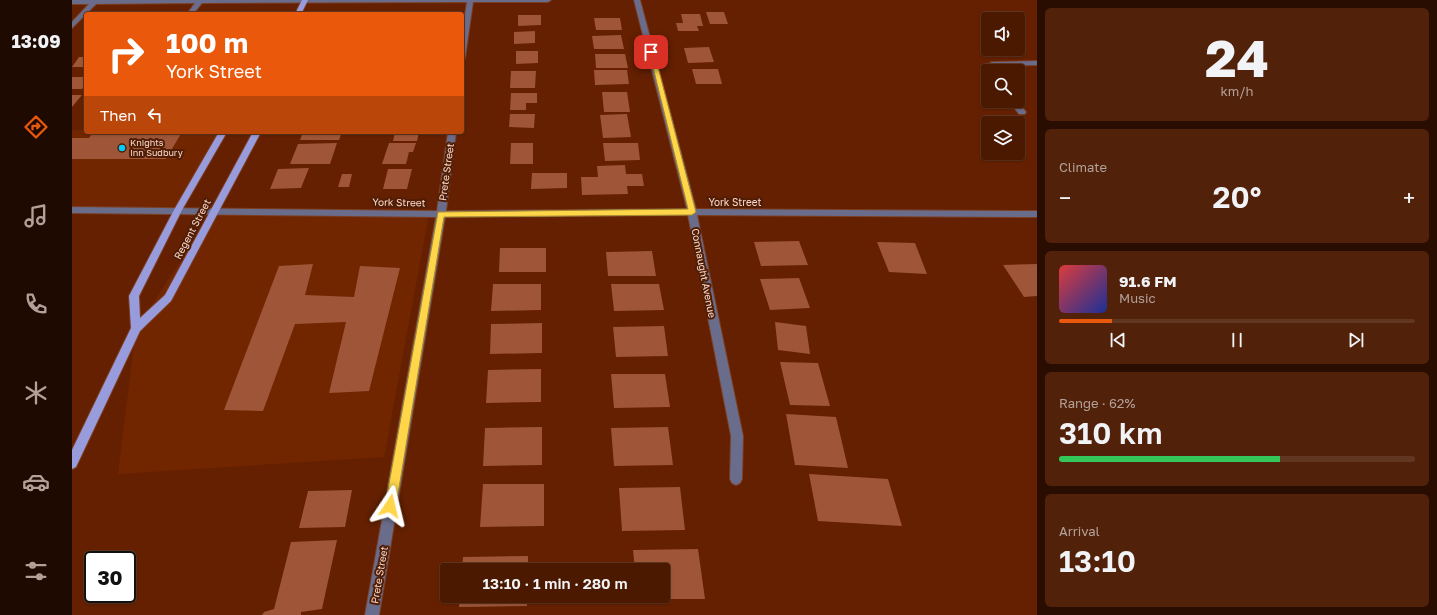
<!DOCTYPE html>
<meta charset="utf-8">
<style>
body{margin:0;font-family:"Golos Text",sans-serif;background:#52210a;color:#f1f3f6;height:100vh;display:flex;flex-direction:column;font-size:15px;white-space:nowrap}
*{box-sizing:border-box;margin:0}
p{font-size:13px;color:#b2a099}
.icon{flex:none;width:22px;height:22px;fill:none;stroke:currentColor;stroke-width:2;stroke-linecap:round;stroke-linejoin:round}
.map{position:relative;flex:1;overflow:hidden}
.side{display:flex;flex-direction:column;gap:8px;padding:8px;background:#290d00;width:400px}
.side>*{flex:none}
.guide{position:absolute;left:12px;top:12px;width:380px;height:122px;border-radius:4px;box-shadow:0 1px 3px #0004,0 0 0 1px #623722;background:#ea580c;color:#fff;overflow:hidden}
.fabs{position:absolute;left:909px;top:12px;display:grid;gap:8px}
.fabs a{display:grid;place-items:center;width:44px;height:44px;border-radius:4px;background:#4b1800;box-shadow:0 1px 3px #0004,0 0 0 1px #623722;font-size:20px}
.speed{position:absolute;left:12px;top:551px;display:flex;gap:8px;font-size:20px;font-weight:700;text-align:center}
.speed>*{display:grid;place-content:center;width:52px;height:52px;border-radius:50%;background:#4b1800;box-shadow:0 1px 3px #0004,0 0 0 1px #623722;line-height:1}
.speed .limit{border:2px solid #111;border-radius:6px;background:#fff;color:#111}
.pin{position:absolute;display:grid;place-items:center;width:34px;height:34px;color:#fff;margin:-17px;border-radius:8px;box-shadow:0 2px 6px #0006}
.me{position:absolute;width:44px;margin:-22px;rotate:10deg;stroke-linejoin:round;filter:drop-shadow(0 0 3px #0008)}
.turn{display:flex;align-items:center;gap:14px;height:84px;padding:0 16px;font-size:18px}
.turn .icon{width:52px;height:52px;stroke-width:2.5}
.turn b{display:block;font-size:28px;line-height:34px}
.then{display:flex;align-items:center;height:38px;padding:0 16px;background:#0003;gap:8px;font-size:15px}
.big{font-size:30px;font-weight:600;line-height:1.1}
.side .tile{flex:1;display:flex;flex-direction:column;justify-content:center;gap:6px;min-width:0;padding:0 14px;border-radius:6px;background:#52210a}
.side .dial{align-items:center;gap:0}
.dial b{font-size:52px;line-height:1}
.song{display:flex;align-items:center;gap:12px}
.cover{width:48px;height:48px;border-radius:6px;background:linear-gradient(135deg,hsl(0 70% 55%),hsl(230 70% 35%))}
.played{height:4px;border-radius:2px;background:linear-gradient(90deg,#ea580c 15%,#623722 15%)}
.keys{display:flex;justify-content:space-around;direction:ltr}
.heat{display:flex;justify-content:space-between;align-items:center;font-size:22px;direction:ltr}
.charge{height:6px;border-radius:3px;background:linear-gradient(90deg,#34c759 62%,#623722 0)}
.trip{position:absolute;left:368px;top:563px;width:230px;height:40px;border-radius:4px;background:#4b1800;box-shadow:0 1px 3px #0004,0 0 0 1px #623722;font-weight:600;line-height:40px;text-align:center}
main{display:flex;flex:1;min-height:0}
.tabs{display:flex;flex-direction:column;width:72px;justify-content:space-around;align-items:center;background:#1e0a00;color:#b2a099}
.tabs .icon{width:28px;height:28px}
.tabs .selected{color:#ea580c}
.tabs b{font-size:18px;color:#f1f3f6}
.map>svg:first-child{display:block}
.built{fill:#722600}
.building{fill:#9e5538}
.lines{fill:none;stroke-linecap:round;stroke-linejoin:round}
.minor-casing{stroke:#7c3e21;stroke-width:2}
.major-casing{stroke:#7c3e21;stroke-width:2}
.minor{fill:#6a6c8b;fill-rule:evenodd}
.major{fill:#999cdc;fill-rule:evenodd}
.route{fill:#ffd54a;stroke:#a68a30}
.poi-dot{fill:#03cbf9;stroke:#501d05;stroke-width:1.5}
.labels{text-anchor:middle;stroke-width:4;stroke-linejoin:round;paint-order:stroke}
.far-poi-label{font-size:9px;fill:#fcdacd;stroke:#501d05;text-anchor:start}
.street-label{font-size:10px;fill:#fcdacd;stroke:#501d05}
</style>
<main>
<nav class="tabs">
<b>13:09</b>
<svg class="icon selected" aria-label="directions" viewBox="0 0 24 24"><path d="M12 3l9 9-9 9-9-9zM9 14v-3h6M13 9l2 2-2 2"/></svg>
<svg class="icon" aria-label="music" viewBox="0 0 24 24"><path d="M9 18V5l10-2v13"/><circle cx="6" cy="18" r="3"/><circle cx="16" cy="16" r="3"/></svg>
<svg class="icon" aria-label="phone" viewBox="0 0 24 24"><path d="M5 4h4l2 5-3 2q2 4 5 5l2-3 5 2v4C11 20 4 13 5 4z"/></svg>
<svg class="icon" aria-label="climate" viewBox="0 0 24 24"><path d="M12 3v18M4 7l16 10M4 17L20 7"/></svg>
<svg class="icon" aria-label="car" viewBox="0 0 24 24"><path d="M5 17H2v-5l4-1 3-4h7l3 4 3 1v5h-3M9 17h6M6 11h13"/><circle cx="7" cy="17" r="2"/><circle cx="17" cy="17" r="2"/></svg>
<svg class="icon" aria-label="filters" viewBox="0 0 24 24"><path d="M4 7h16M4 17h16"/><circle cx="9" cy="7" r="2"/><circle cx="15" cy="17" r="2"/></svg>
</nav>
<div class="map">
<svg width="965" height="615" viewBox="0 0 965 615">
<rect width="100%" height="100%" fill="#642000"/>
<path class="built" d="M0 130H14V132H150L105 209H0Z
M143 210 357 214 312 457 46 474 64 328Z"/>
<path class="building" d="M634 12H652L656 24H638Z
M609 14H628L631 26H625L627 31H606L604 23H611Z
M446 15H469V25L446 26Z
M522 18H548L550 30H524Z
M463 31V43L442 44V32Z
M549 35 552 49H522L520 36Z
M637 47 642 62 616 63 612 48Z
M444 51H466V63L444 64Z
M523 54H553L556 68H524Z
M7 57H14V67H0Z
M620 69H646L650 84H624Z
M522 70H555L557 84 523 85Z
M439 71H464L463 88H438Z
M0 77H14V84L10 89H0Z
M530 92H555L558 112H532Z
M439 93H465V103H454V110H438Z
M0 95H10L0 107Z
M438 114H463L462 128 437 127Z
M555 114 559 137 531 138 528 115Z
M21 132H110L94 159H0V138H17Z
M231 132H270L267 140H228Z
M323 132H347L345 141H321Z
M265 143 258 164H218L226 144Z
M317 143H344L341 152H337L334 164H310Z
M439 143H461V164H438Z
M531 143H566L568 160 533 161Z
M553 165 554 174H570L572 186H555L556 194 510 195 509 177H526L525 166Z
M237 168 229 188 198 189 206 169Z
M316 169H340L335 189H311Z
M460 173H495V188L459 189Z
M270 174H280L277 187H266Z
M727 241 736 265 689 266 682 242Z
M805 242 843 243 855 274 817 272Z
M428 248H474V272H427Z
M580 251 584 276H536L534 252Z
M241 264 233 295 282 297 288 266 328 268 297 391 257 393 274 322 223 324 191 411 152 410 207 266Z
M965 264V296L952 297 931 265Z
M727 278 738 308 698 310 688 279Z
M421 284H469V310L419 311Z
M539 284H587L592 310 542 311Z
M703 322 734 326 738 354 706 350Z
M470 323V353L418 354 419 324Z
M592 326 596 356 544 357 541 327Z
M708 362 746 363 758 406 718 405Z
M469 369V402L414 403 416 370Z
M539 374H593L598 407 542 408Z
M714 414 764 417 776 468 723 465Z
M470 427V465L411 466 413 428Z
M596 427 601 465 542 466 539 428Z
M737 474 816 479 830 526 746 521Z
M411 484H472V526L408 527Z
M608 487 613 530 550 531 547 488Z
M280 490 273 527 227 528 236 491Z
M265 540 250 609 229 612V615H190L192 612 202 609 219 542Z
M626 549 633 599H566L565 596H591V570H563L561 550Z
M456 556V570H390L391 557Z
M388 596H455V606L387 607Z"/>
<g class="lines">
<g class="minor-casing">
<path id="minor" d="M0 0H479L476 2H401L393 58 390 60V34L395 2 130 3 121 14H115L123 3 24 4 0 28V22L17 4H0Z
M562 0H568L624 209 965 211V217L625 215 671 436 670 479 668 483 664 485 660 483 658 479 659 436 616 215 373 217 307 615H293L364 217 0 213V207L365 211 376 132H384L374 211 615 209Z
M965 61V65L923 66 921 71H916V73L913 71 918 63 920 62Z
M937 101H945L954 112 953 114H947Z"/>
</g>
<g class="major-casing">
<path id="major" d="M230 0H236L229 14H223Z
M147 132H155L110 210 67 296 68 318 93 295 181 132H189L99 301 68 331 4 467 0 469V450L59 328 57 296 102 210Z"/>
</g>
<use href="#minor" class="minor"/>
<use href="#major" class="major"/>
</g>
<path class="route" d="M577 51 582 52 624 212 620 215 372 217 324 506 322 510 318 511 314 510 313 506 366 212 616 209Z"/>
<circle class="poi-dot" cx="50" cy="148" r="4"/>
<g class="labels">
<g class="far-poi-label">
<text x="58" y="146">Knights<tspan x="58" dy="10">Inn Sudbury</tspan></text>
</g>
<g class="street-label">
<text transform="translate(374 172) rotate(-82)" y="4">Prete Street</text>
<text transform="translate(327 202) rotate(1)" y="4">York Street</text>
<text x="663" y="206">York Street</text>
<text transform="translate(120 229) rotate(-62)" y="4">Regent Street</text>
<text transform="translate(632 273) rotate(79)" y="4">Connaught Avenue</text>
<text transform="translate(307 575) rotate(-80)" y="4">Prete Street</text>
</g>
</g>
</svg>
<div class="fabs">
<a><svg class="icon" aria-label="sound" viewBox="0 0 24 24"><path d="M4 9h4l5-4v14l-5-4H4zM17 9q2 3 0 6"/></svg></a>
<a><svg class="icon" aria-label="search" viewBox="0 0 24 24"><circle cx="10" cy="10" r="6"/><path d="M15 15l6 6"/></svg></a>
<a><svg class="icon" aria-label="layers" viewBox="0 0 24 24"><path d="M12 4l9 5-9 5-9-5zM3 14l9 5 9-5"/></svg></a>
</div>
<div class="speed"><div class="limit">30</div></div>
<div class="pin" style="left:579px;top:52px;background:#d93025"><svg class="icon" aria-label="arrive" viewBox="0 0 24 24"><path d="M6 21V4h12l-3 4 3 4H6"/></svg></div>
<svg class="me" style="left:318px;top:506px" viewBox="-20 -20 40 40"><path d="M0-17L14 15 0 8-14 15z" fill="#ffd54a" stroke="#fff" stroke-width="4"/></svg>
<div class="trip">13:10 · 1 min · 280 m</div>
<div class="guide">
<div class="turn"><svg class="icon" aria-label="right" viewBox="0 0 24 24"><path d="M7 20v-9h11M14 6l5 5-5 5"/></svg><div><b>100 m</b>York Street</div></div>
<div class="then">Then<svg class="icon" aria-label="left" viewBox="0 0 24 24"><path d="M17 20v-9H6M10 6l-5 5 5 5"/></svg></div>
</div>
</div>
<section class="side">
<div class="tile dial"><b>24</b><p>km/h</p></div>
<div class="tile"><p>Climate</p>
<div class="heat"><a>−</a><b class="big">20°</b><a>+</a></div>
</div>
<div class="tile">
<div class="song"><i class="cover"></i><div><b>91.6 FM</b><p>Music</p></div></div>
<div class="played"></div>
<div class="keys"><svg class="icon" aria-label="previous" viewBox="0 0 24 24"><path d="M18 5L8 12l10 7zM5 5v14"/></svg><svg class="icon" aria-label="pause" viewBox="0 0 24 24"><path d="M8 5v14M16 5v14"/></svg><svg class="icon" aria-label="next" viewBox="0 0 24 24"><path d="M6 5l10 7-10 7zM19 5v14"/></svg></div>
</div>
<div class="tile"><p>Range · 62%</p><b class="big">310 km</b><div class="charge"></div></div>
<div class="tile"><p>Arrival</p><b class="big">13:10</b></div>
</section>
</main>
